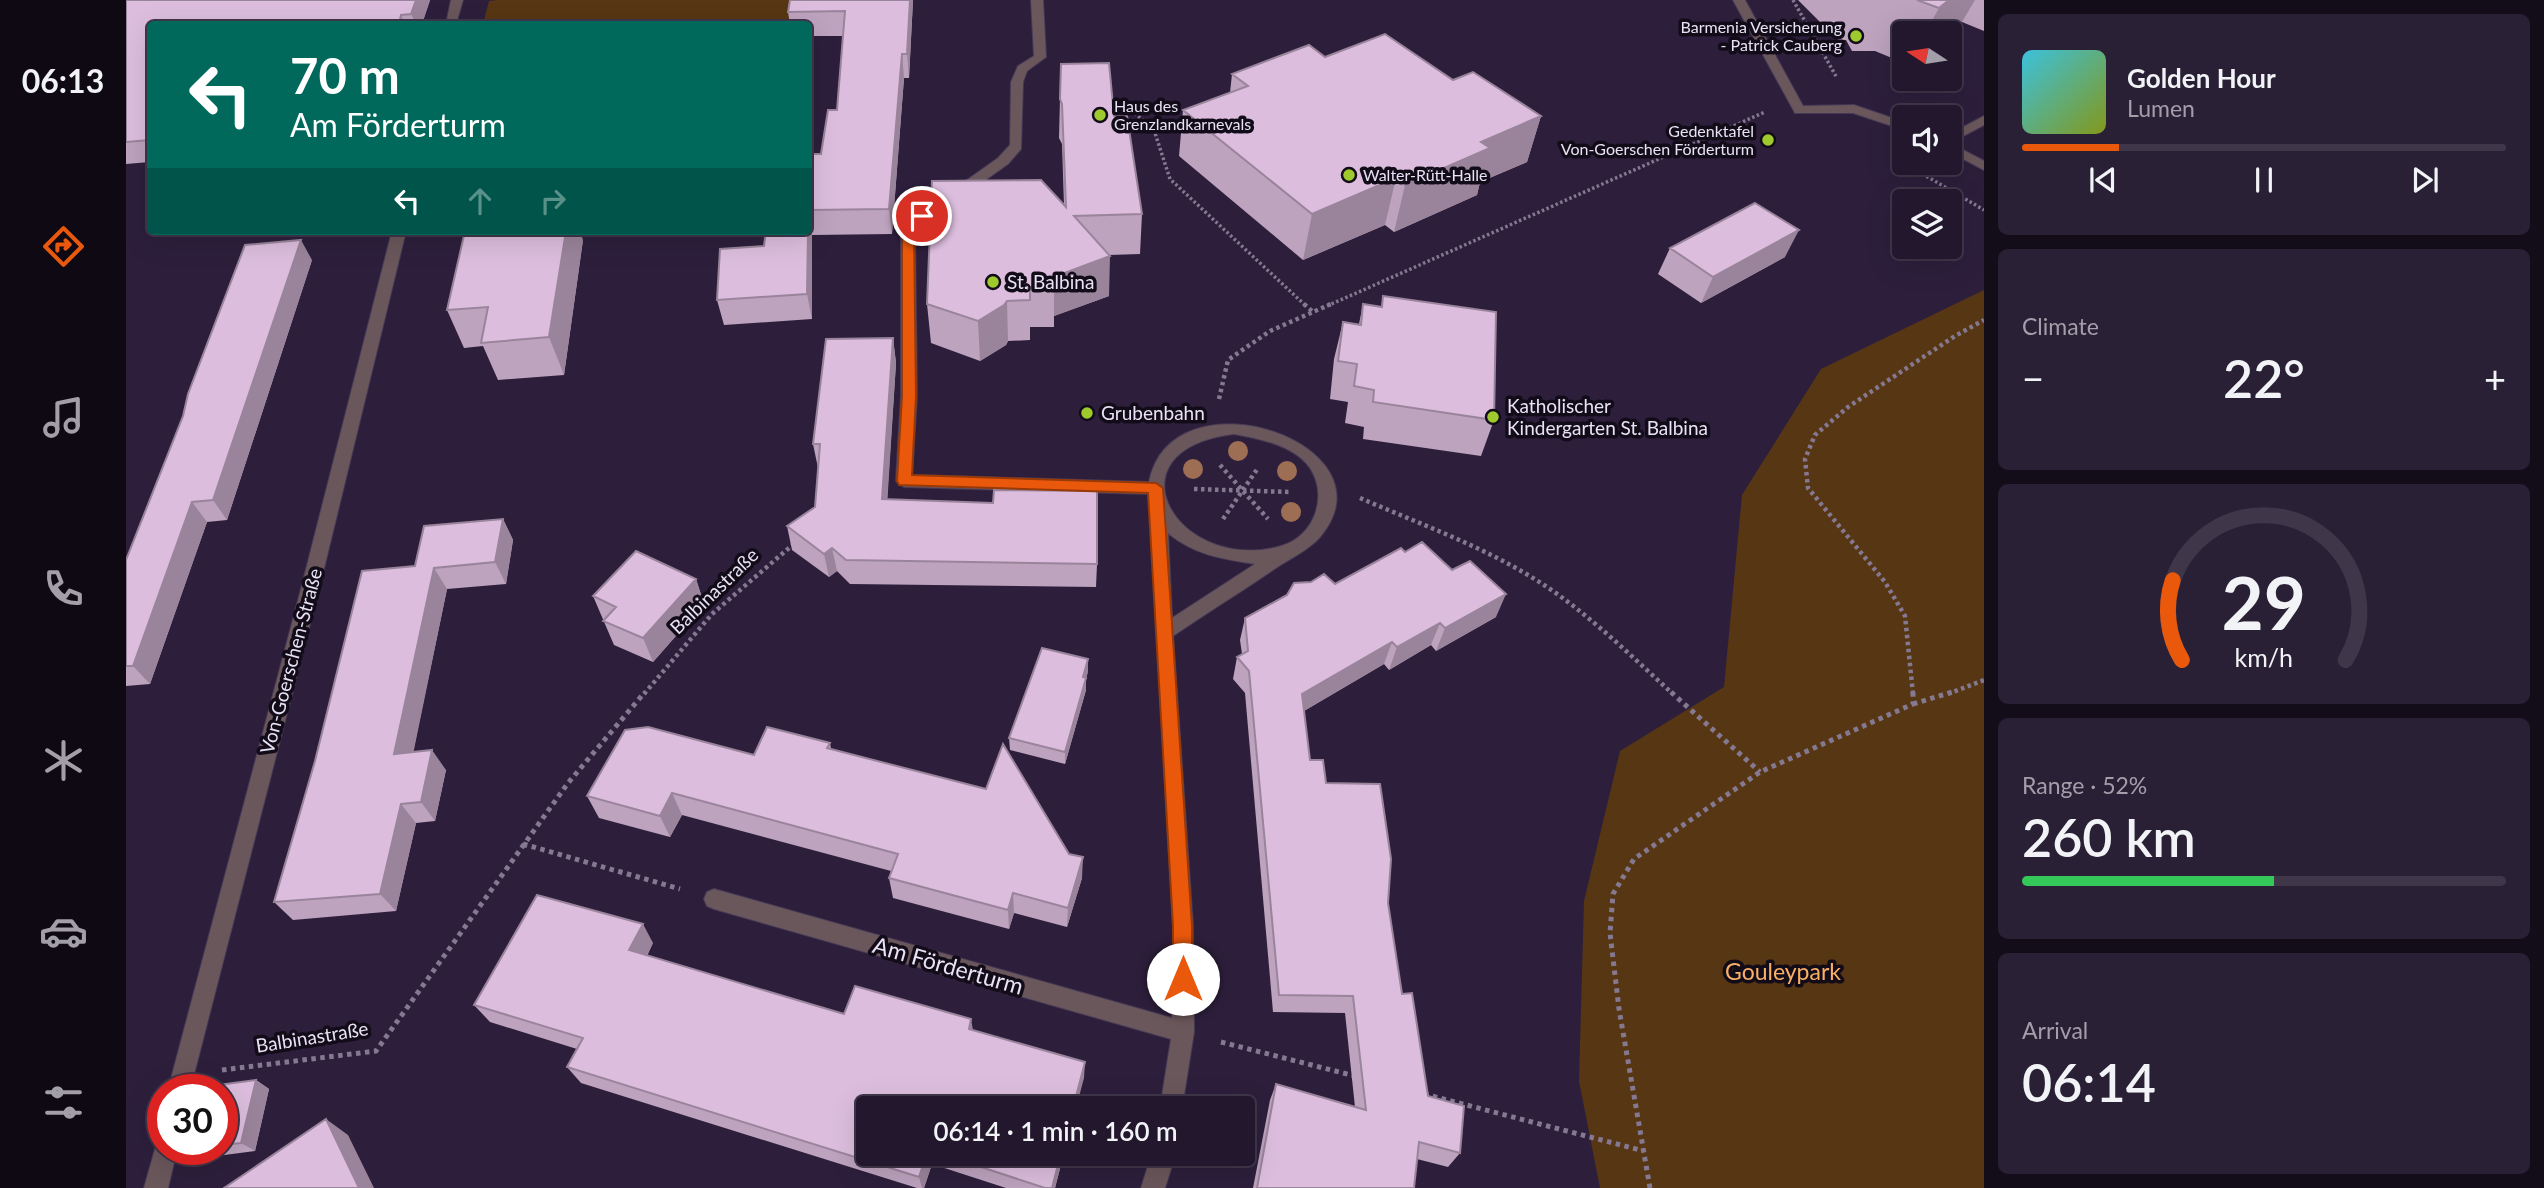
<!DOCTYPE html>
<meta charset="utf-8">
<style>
body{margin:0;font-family:Lato,sans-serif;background:#2a2035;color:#f1f3f6;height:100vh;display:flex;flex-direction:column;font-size:26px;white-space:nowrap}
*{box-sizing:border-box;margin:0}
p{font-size:23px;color:#a29faa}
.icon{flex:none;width:38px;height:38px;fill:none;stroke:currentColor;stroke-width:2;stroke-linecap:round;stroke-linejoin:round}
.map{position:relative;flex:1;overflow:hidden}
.side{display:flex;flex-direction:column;gap:14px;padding:14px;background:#130d19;width:560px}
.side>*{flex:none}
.banner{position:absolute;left:21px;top:21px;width:665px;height:214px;border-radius:7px;box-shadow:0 7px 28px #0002,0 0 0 2px #3f3649;background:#00695c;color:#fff;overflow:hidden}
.needle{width:46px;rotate:282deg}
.controls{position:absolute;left:1766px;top:21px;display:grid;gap:14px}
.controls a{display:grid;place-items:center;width:70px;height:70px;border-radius:7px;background:#22172d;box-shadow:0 7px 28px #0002,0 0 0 2px #3f3649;font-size:35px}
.speed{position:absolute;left:21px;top:1074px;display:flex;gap:14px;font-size:35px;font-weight:700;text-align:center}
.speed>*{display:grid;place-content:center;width:91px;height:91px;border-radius:50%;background:#22172d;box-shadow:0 7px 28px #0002,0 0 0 2px #3f3649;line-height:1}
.speed .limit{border:10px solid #d22;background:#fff;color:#111}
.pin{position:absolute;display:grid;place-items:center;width:60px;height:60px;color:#fff;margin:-30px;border:4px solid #fff;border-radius:50%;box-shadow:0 2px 7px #0007}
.me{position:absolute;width:77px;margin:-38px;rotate:0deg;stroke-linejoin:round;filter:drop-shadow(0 0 5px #0008)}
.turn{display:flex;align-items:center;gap:24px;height:147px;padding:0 28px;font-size:32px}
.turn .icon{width:91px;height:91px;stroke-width:2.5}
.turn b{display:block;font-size:49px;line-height:60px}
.lanes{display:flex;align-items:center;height:66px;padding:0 28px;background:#0003;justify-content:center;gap:35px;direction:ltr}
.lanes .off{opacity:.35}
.big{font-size:52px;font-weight:600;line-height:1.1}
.side .widget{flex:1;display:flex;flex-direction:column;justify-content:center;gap:10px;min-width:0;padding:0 24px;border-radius:10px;background:#2a2035}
.side .dial{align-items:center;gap:0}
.dial svg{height:182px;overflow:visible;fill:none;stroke:#3f3649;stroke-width:7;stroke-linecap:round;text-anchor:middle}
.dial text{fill:#f1f3f6;stroke:none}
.song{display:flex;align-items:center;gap:21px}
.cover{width:84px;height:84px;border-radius:10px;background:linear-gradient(135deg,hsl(190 70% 55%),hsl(70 70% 35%))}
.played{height:7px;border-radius:4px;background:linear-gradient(90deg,#ea580c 20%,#3f3649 20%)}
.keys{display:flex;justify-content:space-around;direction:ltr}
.heat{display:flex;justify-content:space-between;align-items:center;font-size:38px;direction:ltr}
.charge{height:10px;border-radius:5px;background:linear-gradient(90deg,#34c759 52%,#3f3649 0)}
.trip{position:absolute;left:730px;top:1096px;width:399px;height:70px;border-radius:7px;background:#22172d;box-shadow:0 7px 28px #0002,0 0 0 2px #3f3649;font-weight:600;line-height:70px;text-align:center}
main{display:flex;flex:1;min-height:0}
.tabs{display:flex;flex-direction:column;width:126px;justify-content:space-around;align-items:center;background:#0e0912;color:#a29faa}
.tabs .icon{width:49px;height:49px}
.tabs .active{color:#ea580c}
.tabs b{font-size:32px;color:#f1f3f6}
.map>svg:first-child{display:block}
.green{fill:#573613}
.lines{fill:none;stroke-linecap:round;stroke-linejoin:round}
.minor-casing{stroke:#473a56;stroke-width:2}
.path-far2{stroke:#857992;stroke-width:3.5;stroke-dasharray:2.5 2.5;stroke-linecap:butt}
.path-far1{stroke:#857992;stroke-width:4.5;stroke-dasharray:3.5 3.5;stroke-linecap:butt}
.path{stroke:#857992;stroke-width:5;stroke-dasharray:4.5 4.5;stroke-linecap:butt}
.minor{fill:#6a575b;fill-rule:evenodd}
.tree{fill:#9d6e53}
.wall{fill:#bda3be}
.shaded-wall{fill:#9a849b}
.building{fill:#dcbddd;stroke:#9a849b;stroke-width:2}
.route{fill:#ea580c;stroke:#983908;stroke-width:2}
.poi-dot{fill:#9eca2e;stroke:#120c19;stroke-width:2.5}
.labels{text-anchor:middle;stroke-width:7;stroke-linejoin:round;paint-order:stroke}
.far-poi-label{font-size:16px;fill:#e9e1f5;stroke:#120c19;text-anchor:end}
.poi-label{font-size:19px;fill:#e9e1f5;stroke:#120c19;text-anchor:start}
.street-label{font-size:19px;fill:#e9e1f5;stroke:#120c19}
.near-street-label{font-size:23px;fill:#e9e1f5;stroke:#120c19}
.near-park-label{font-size:23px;fill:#f9af65;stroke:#120c19}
</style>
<main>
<nav class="tabs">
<b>06:13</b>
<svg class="icon active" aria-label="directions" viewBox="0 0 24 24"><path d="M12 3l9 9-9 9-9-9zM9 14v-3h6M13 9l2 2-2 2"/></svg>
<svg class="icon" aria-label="music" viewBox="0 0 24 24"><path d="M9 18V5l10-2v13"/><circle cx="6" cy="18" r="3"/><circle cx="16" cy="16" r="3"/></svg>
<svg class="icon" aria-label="phone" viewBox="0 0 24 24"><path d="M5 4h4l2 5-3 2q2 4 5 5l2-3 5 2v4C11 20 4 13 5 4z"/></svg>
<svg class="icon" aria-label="climate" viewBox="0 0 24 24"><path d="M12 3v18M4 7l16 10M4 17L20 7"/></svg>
<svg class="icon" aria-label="car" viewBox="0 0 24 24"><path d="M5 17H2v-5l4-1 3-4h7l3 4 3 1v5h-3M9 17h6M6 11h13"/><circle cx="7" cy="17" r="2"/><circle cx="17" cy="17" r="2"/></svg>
<svg class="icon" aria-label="filters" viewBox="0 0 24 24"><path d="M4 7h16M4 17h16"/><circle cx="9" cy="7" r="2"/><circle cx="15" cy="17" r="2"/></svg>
</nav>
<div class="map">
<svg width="1858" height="1188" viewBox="0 0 1858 1188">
<rect width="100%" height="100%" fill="#2d1f3c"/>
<path class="green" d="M371 0H678L673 24H357L363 1Z
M1858 290V1188H1474L1453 1081 1458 901 1494 751 1598 687 1616 495 1695 369Z"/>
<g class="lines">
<g class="minor-casing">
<path id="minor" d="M325 0H337L330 24H320Z
M905 0H917L920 57 901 71 897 82 895 149 882 164 851 186 815 204 789 232 791 396 786 475 1023 482C1046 367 1273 444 1194 537 1183 550 1163 559 1150 568 1116 591 1081 613 1047 636L1067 926 1068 1032 1056 1108H1034L1045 1039 588 909 581 906 578 899 581 892 588 889 1046 1018 1047 926 1023 494 778 487 770 481 775 396V231L805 198 841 180 872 158 884 145 885 82 892 66 908 56ZM1108 434C1133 439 1163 444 1181 464 1204 492 1190 536 1155 546 1051 575 978 450 1108 434ZM1042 533C1068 555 1097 559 1129 564L1046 618Z
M1607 0H1619L1677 106 1728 105 1778 122V130L1727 113H1669Z
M1858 116V125L1824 143V134Z
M1824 143 1858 161V170L1824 152Z
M266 231H280L193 589 64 1090H42L175 589Z
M37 1139V1150H51L42 1188H18L31 1142Z
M1026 1153H1050L1039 1188H1015Z"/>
</g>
<path class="path-far2" d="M1667 0 1711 78
M983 97 1010 114 1028 130 1044 179 1180 306
M1766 156 1858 210
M1201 306 1639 112"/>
<path class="path-far1" d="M1178 304 1187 312
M1093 399 1102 360 1144 331 1205 304
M1094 465 1142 519
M1068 489 1164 492
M1234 498C1294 524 1359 547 1415 583 1463 614 1505 656 1547 694
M1097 519 1132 468
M518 694 586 614 670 542
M1787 694 1779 616 1759 582 1682 488 1679 459 1689 435 1722 407 1829 336 1858 320
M1822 694 1858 680"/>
<path class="path" d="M1545 692 1634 772
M1787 704 1826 692
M397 844 554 889
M1095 1042 1229 1076
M96 1070 250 1051 442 783 519 692
M1298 1094 1518 1151
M1524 1188 1493 1009 1484 933 1487 894 1508 859 1634 772 1787 704V692"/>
<use href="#minor" class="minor"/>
</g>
<g class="tree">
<circle cx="1112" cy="451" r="10"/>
<circle cx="1067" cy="469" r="10"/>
<circle cx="1161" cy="471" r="10"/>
<circle cx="1165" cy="512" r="10"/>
</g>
<path class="wall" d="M0 0H304L296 24H24V162L0 164Z
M787 0 783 78H778L766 234 686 235V319L598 325 591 300 638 246 682 231V131L686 154H695L711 110 717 36H682V24H664L662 12Z
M1672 0H1858V31L1836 22 1822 33H1778V63L1749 51H1726L1720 40H1712Z
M1199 57 1327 80 1415 116 1401 162 1354 182 1351 195 1268 232 1259 225 1177 260 1053 156 1057 110 1104 93 1106 74Z
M934 99 988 116 1016 214 1014 254 983 255V296L928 316V327H904V340L882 341 880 345 854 361 805 343 801 304 938 205 936 144 933 138Z
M457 240 438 375 372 380 357 346 338 348 321 310Z
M1544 248 1659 257 1575 303 1532 274Z
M186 260 101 520 81 522 24 684 0 686V560Z
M1257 296 1368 420 1355 456 1237 439 1238 427 1219 423 1222 402 1204 399 1208 359 1217 322 1233 324 1237 304 1255 307Z
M767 338 770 363 761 499 971 564 970 587 724 584 711 571 703 577 666 550 661 526 689 507 692 468 687 444Z
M377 519 387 540 380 584 321 589 287 752 320 770 309 821 290 823 270 911 167 920 148 902 189 761 289 566Z
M570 579 578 604 527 662 488 645 467 596Z
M1209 584 1370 617 1310 651 1305 645 1263 670 1258 664 1178 711 1184 760 1200 783 1262 903 1276 994 1302 1096 1334 1153 1322 1167 1291 1159 1288 1188H1127L1144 1100 1150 1084 1229 1107 1219 1013 1147 1012 1119 693 1107 679 1111 657 1116 654 1114 640 1119 618Z
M962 672 960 678V690L939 764 884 750 883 738Z
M704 743 705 749 956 878 941 927 888 913 883 929 767 898 763 878 765 871 556 815 544 837 473 818 461 796 628 755Z
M527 943 521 956 718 1014 847 1031 958 1078 742 1153H938L929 1188H880L806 1164 798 1188H791L455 1083 441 1067 451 1049 364 1022 348 1005Z
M130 1080 143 1089 129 1151 68 1159 53 1151 54 1150H96V1090Z"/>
<path class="shaded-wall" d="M290 0H304L296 24H290L285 14Z
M784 0H787L783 78 781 54Z
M1823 0H1849L1836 22 1822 33H1799L1813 8Z
M275 15 279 24H273Z
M776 54 778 78 766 234 763 209Z
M1415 116 1401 162 1354 182 1351 195 1268 232 1279 185 1355 142Z
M682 131 686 151V179L682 159Z
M1270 178 1259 225 1177 260 1186 214Z
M682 216 686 235V319L681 294Z
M1673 230 1659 257 1575 303 1587 277Z
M440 231H454L457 240 438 375 423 337Z
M175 240 186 260 101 520 87 500Z
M984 256 983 296 928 316V277Z
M881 301 882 341 880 345 854 361 852 321Z
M767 338 770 363 760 523 756 499Z
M66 502 81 522 24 684 7 666Z
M377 519 387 540 380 584 369 562Z
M706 548 711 571 703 577 698 554Z
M308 568 321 589 283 774 268 754Z
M570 579 578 604 527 662 517 638Z
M1380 594 1370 617 1310 651 1319 628Z
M1314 623 1305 645 1263 670 1271 647Z
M1266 642 1258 664 1171 715 1176 694Z
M962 659V672L956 689 957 677Z
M960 678V690L939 764V752Z
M306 750 320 770 309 821 295 802Z
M546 793 556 815 544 837 534 816Z
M275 804 290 823 270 911 254 894Z
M957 857 956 878 941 927 942 908Z
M887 893 888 913 883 929 882 910Z
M517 924 527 943 514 968 503 950Z
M845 1019 848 1036 843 1029Z
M959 1062 958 1078 950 1108H947Z
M130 1080 143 1089 129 1151 115 1143Z
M200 1119 222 1135 248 1188H233Z
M801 1153H803L806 1164 798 1188H796L793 1177Z
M935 1153H938L929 1188H926Z"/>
<path class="building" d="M0 0H290L285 14 275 15 273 24H24V140L0 142Z
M664 0H784L781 54H776L763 209 682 210V154H695L702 110H711L719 11 662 12Z
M1791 0H1823L1813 8Z
M1259 34 1327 80 1347 72 1415 116 1355 142 1364 148 1279 185 1270 178 1186 214 1057 110 1122 86 1106 74 1183 45 1199 57Z
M983 63 988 116H1001L1016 214 948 216 984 256 928 277V287H904V300L881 301 878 305 852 321 801 304 806 181 915 180 940 207 936 104 934 99 935 64Z
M1629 203 1673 230 1587 277 1544 248Z
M339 231H440L423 337 355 343 362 307 321 310Z
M640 231H682L681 294 591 300 594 249 638 246Z
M175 240 87 500 66 502 7 666H0V560L57 416 62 394 119 245Z
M1257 296 1370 312 1368 420 1247 402 1248 390 1228 386 1231 364 1212 361 1217 322 1235 325 1237 304 1256 307Z
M767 338 756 499 867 503 868 490 971 491V564L720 560 706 548 698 554 661 526 689 507 694 444H687L700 339Z
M377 519 369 562 308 568 268 754 306 750 295 802 275 804 254 894 148 902 189 761 236 571 289 566 298 526Z
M1296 542 1326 570 1344 561 1380 594 1319 628 1314 623 1271 647 1266 642 1176 694 1184 760H1197L1200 783 1254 784 1265 859 1262 903 1276 994 1286 993 1302 1096 1338 1106 1334 1153 1293 1142 1288 1188H1131L1150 1084 1240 1110 1227 996 1153 995 1123 671 1111 657 1122 651 1119 618 1161 595 1168 583 1185 582 1198 574 1209 584 1275 548 1279 552Z
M510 551 570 579 517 638 477 621 490 607 467 596Z
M916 648 962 659 957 677 960 678 939 752 883 738Z
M522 727 628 755 641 727 704 743 701 748 860 789 877 744 943 854 957 857 942 908 887 893 882 910 763 878 772 854 546 793 534 816 461 796 499 730Z
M411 895 517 924 503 950 718 1014 729 986 845 1019 843 1029 959 1062 947 1108H742V1153H801L793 1177 441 1067 457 1038 348 1005Z
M130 1080 115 1143 96 1145V1090H69L70 1088Z
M200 1119 233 1188H98Z
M812 1153H935L926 1188H919Z"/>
<path class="route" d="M796 212 802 216 788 232 790 396 786 475 1030 483 1037 488 1066 926V979L1064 986 1057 989 1050 986 1047 979V926L1022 493 773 485 771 481 776 396V231L791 213Z"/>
<g class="poi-dot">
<circle cx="1730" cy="36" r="7"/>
<circle cx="974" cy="115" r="7"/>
<circle cx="1642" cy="140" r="7"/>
<circle cx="1223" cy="175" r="7"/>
<circle cx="867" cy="282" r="7"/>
<circle cx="961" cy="413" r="7"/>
<circle cx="1367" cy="417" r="7"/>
</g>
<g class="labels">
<g class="far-poi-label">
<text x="1716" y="33">Barmenia Versicherung<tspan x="1716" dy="18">- Patrick Cauberg</tspan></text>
<text x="988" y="112" text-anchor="start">Haus des<tspan x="988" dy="18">Grenzlandkarnevals</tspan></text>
<text x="1628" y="137">Gedenktafel<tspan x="1628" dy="18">Von-Goerschen Förderturm</tspan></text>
<text x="1237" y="181" text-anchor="start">Walter-Rütt-Halle</text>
</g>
<g class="poi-label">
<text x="881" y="289">St. Balbina</text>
<text x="1381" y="413">Katholischer<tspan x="1381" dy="22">Kindergarten St. Balbina</tspan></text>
<text x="975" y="420">Grubenbahn</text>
</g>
<g class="street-label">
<text transform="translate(588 591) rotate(-44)" y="7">Balbinastraße</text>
<text transform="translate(165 661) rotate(-75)" y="7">Von-Goerschen-Straße</text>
<text transform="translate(186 1037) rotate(-9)" y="7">Balbinastraße</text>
</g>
<g class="near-street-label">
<text transform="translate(822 966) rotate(16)" y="8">Am Förderturm</text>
</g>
<g class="near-park-label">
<text x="1657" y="980">Gouleypark</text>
</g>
</g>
</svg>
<div class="controls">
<a><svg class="needle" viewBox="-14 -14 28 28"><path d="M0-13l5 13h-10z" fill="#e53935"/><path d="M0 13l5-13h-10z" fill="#a29faa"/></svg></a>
<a><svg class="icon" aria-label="sound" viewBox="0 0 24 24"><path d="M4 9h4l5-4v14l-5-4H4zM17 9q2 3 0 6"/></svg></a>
<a><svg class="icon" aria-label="layers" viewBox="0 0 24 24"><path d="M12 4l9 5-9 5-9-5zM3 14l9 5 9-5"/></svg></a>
</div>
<div class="speed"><div class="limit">30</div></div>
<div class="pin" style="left:796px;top:216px;background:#d93025"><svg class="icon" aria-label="arrive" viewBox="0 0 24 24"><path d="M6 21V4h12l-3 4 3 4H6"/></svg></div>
<svg class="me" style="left:1057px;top:979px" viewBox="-20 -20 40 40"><circle r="19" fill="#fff"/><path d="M0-13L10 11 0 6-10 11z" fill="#ea580c"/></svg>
<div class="trip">06:14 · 1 min · 160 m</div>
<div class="banner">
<div class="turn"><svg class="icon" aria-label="left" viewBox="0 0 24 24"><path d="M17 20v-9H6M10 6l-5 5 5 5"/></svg><div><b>70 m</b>Am Förderturm</div></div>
<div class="lanes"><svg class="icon" aria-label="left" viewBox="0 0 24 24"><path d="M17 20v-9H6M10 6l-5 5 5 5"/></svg><svg class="icon off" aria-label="ahead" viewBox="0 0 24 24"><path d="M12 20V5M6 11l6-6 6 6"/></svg><svg class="icon off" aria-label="right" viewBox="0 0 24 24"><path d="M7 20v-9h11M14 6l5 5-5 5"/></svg></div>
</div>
</div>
<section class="side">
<div class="widget">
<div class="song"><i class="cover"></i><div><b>Golden Hour</b><p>Lumen</p></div></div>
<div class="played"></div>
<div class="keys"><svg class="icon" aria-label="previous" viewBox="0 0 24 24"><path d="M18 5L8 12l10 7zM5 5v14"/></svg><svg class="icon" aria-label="pause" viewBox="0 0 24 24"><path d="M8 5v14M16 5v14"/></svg><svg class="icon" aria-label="next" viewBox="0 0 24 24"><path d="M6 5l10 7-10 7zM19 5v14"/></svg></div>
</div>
<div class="widget"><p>Climate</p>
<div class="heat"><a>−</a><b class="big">22°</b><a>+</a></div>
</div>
<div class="widget dial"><svg viewBox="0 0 100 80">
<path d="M14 69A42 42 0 1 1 86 69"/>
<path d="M14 69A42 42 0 0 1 10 34" stroke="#ea580c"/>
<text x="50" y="56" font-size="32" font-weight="700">29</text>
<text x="50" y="72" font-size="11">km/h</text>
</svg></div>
<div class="widget"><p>Range · 52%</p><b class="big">260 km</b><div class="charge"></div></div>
<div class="widget"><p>Arrival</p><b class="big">06:14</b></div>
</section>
</main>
